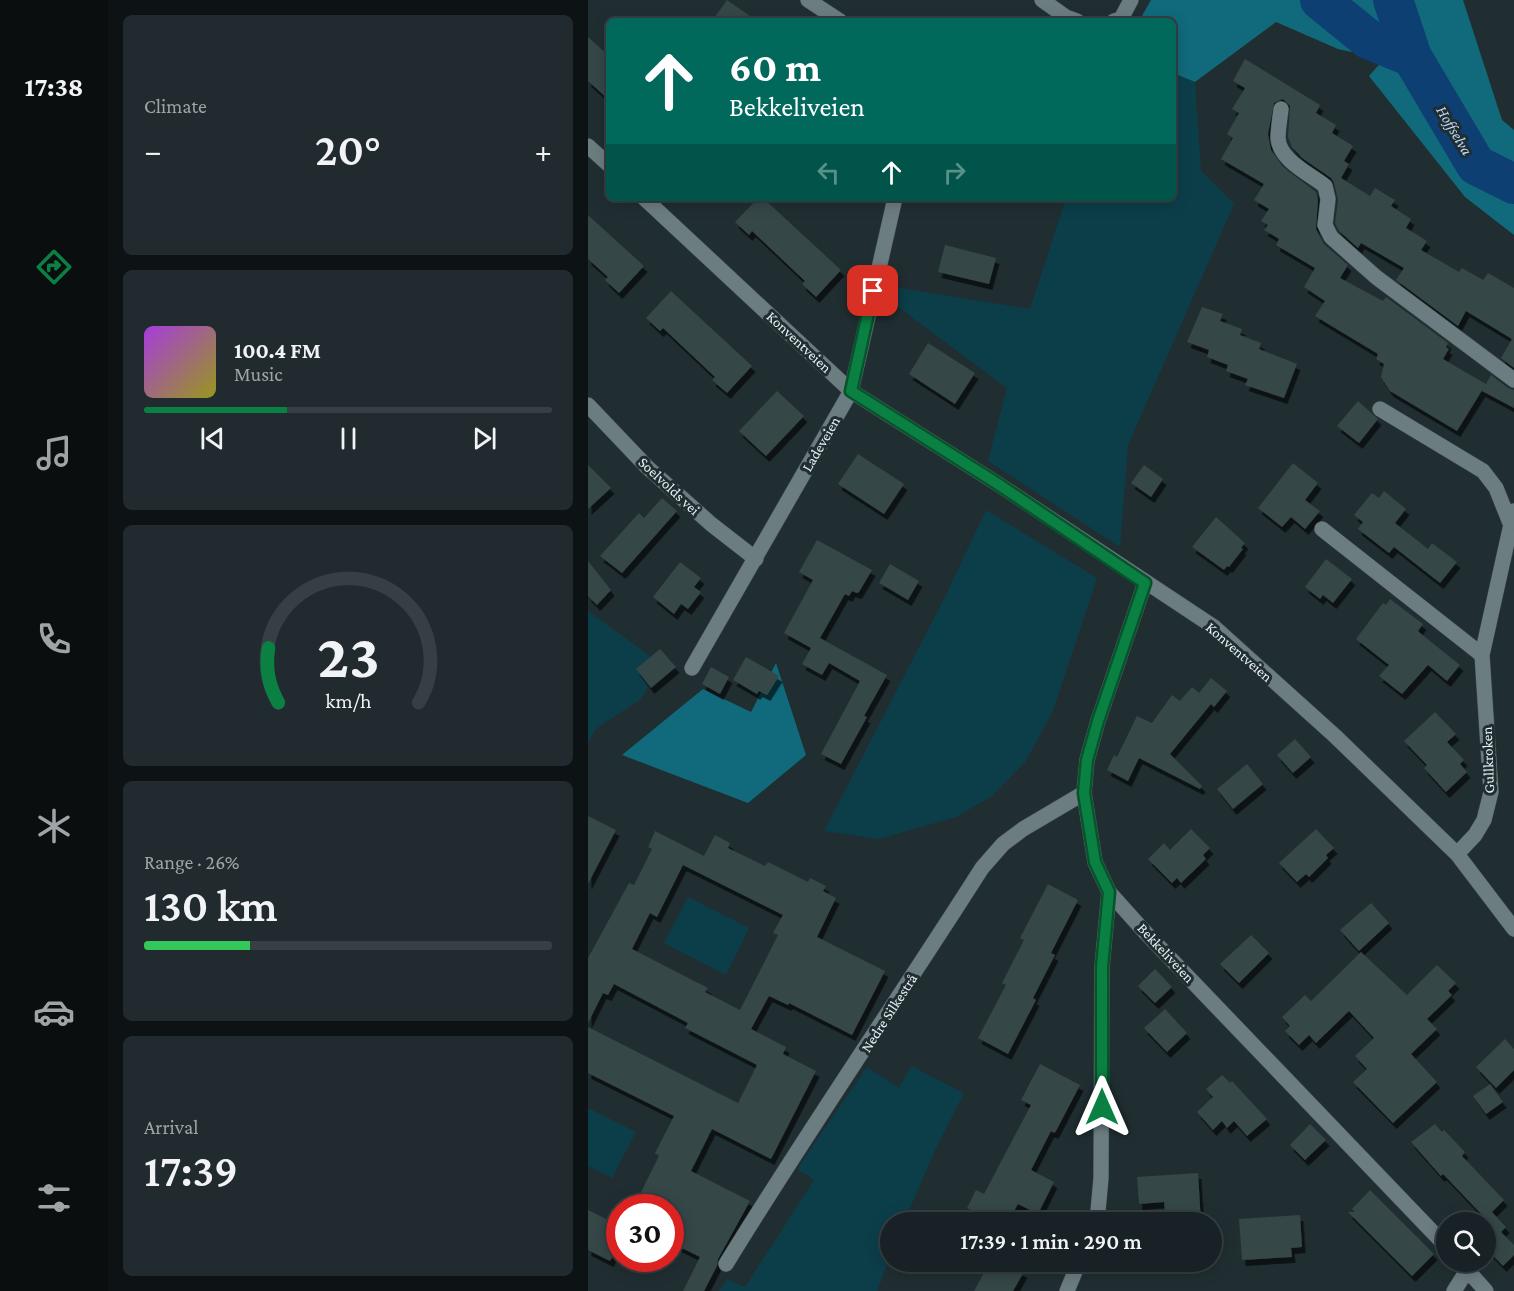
<!DOCTYPE html>
<meta charset="utf-8">
<style>
body{margin:0;font-family:"Crimson Pro",serif;background:#212a2e;color:#f1f3f6;height:100vh;display:flex;flex-direction:column;font-size:22px;white-space:nowrap}
*{box-sizing:border-box;margin:0}
p{font-size:20px;color:#9fa4a7}
.icon{flex:none;width:33px;height:33px;fill:none;stroke:currentColor;stroke-width:2;stroke-linecap:round;stroke-linejoin:round}
.map{position:relative;flex:1;overflow:hidden}
.sheet{display:flex;flex-direction:column;gap:15px;padding:15px;background:#0d1315;width:480px}
.sheet>*{flex:none}
.hud{position:absolute;left:18px;top:18px;width:570px;height:183px;border-radius:9px;box-shadow:0 3px 15px #0003,0 0 0 2px #363f43;background:#00695c;color:#fff;overflow:hidden}
.buttons{position:absolute;left:848px;top:1212px;display:grid;gap:12px}
.buttons a{display:grid;place-items:center;width:60px;height:60px;border-radius:50%;background:#182226;box-shadow:0 3px 15px #0003,0 0 0 2px #363f43;font-size:30px}
.speed{position:absolute;left:18px;top:1194px;display:flex;gap:12px;font-size:30px;font-weight:700;text-align:center}
.speed>*{display:grid;place-content:center;width:78px;height:78px;border-radius:50%;background:#182226;box-shadow:0 3px 15px #0003,0 0 0 2px #363f43;line-height:1}
.speed .limit{border:9px solid #d22;background:#fff;color:#111}
.pin{position:absolute;display:grid;place-items:center;width:51px;height:51px;color:#fff;margin:-26px;border-radius:12px;box-shadow:0 3px 9px #0006}
.me{position:absolute;width:66px;margin:-33px;rotate:0deg;stroke-linejoin:round;filter:drop-shadow(0 0 4px #0008)}
.turn{display:flex;align-items:center;gap:21px;height:126px;padding:0 24px;font-size:27px}
.turn .icon{width:78px;height:78px;stroke-width:2.5}
.turn b{display:block;font-size:42px;line-height:51px}
.lanes{display:flex;align-items:center;height:57px;padding:0 24px;background:#0003;justify-content:center;gap:30px;direction:ltr}
.lanes .off{opacity:.35}
.big{font-size:45px;font-weight:600;line-height:1.1}
.sheet .widget{flex:1;display:flex;flex-direction:column;justify-content:center;gap:9px;min-width:0;padding:0 21px;border-radius:9px;background:#212a2e}
.sheet .dial{align-items:center;gap:0}
.dial svg{height:156px;overflow:visible;fill:none;stroke:#363f43;stroke-width:7;stroke-linecap:round;text-anchor:middle}
.dial text{fill:#f1f3f6;stroke:none}
.song{display:flex;align-items:center;gap:18px}
.cover{width:72px;height:72px;border-radius:9px;background:linear-gradient(135deg,hsl(280 70% 55%),hsl(60 70% 35%))}
.played{height:6px;border-radius:3px;background:linear-gradient(90deg,#0b8043 35%,#363f43 35%)}
.keys{display:flex;justify-content:space-around;direction:ltr}
.heat{display:flex;justify-content:space-between;align-items:center;font-size:33px;direction:ltr}
.charge{height:9px;border-radius:4px;background:linear-gradient(90deg,#34c759 26%,#363f43 0)}
.trip{position:absolute;left:292px;top:1212px;width:342px;height:60px;border-radius:30px;background:#182226;box-shadow:0 3px 15px #0003,0 0 0 2px #363f43;font-weight:600;line-height:60px;text-align:center}
main{display:flex;flex:1;min-height:0}
.tab-bar{display:flex;flex-direction:column;width:108px;justify-content:space-around;align-items:center;background:#0a0e0f;color:#9fa4a7}
.tab-bar .icon{width:42px;height:42px}
.tab-bar .current{color:#0b8043}
.tab-bar b{font-size:27px;color:#f1f3f6}
.map>svg:first-child{display:block}
.green{fill:#0c3e49}
.forest{fill:#106a7b}
.lines{fill:none;stroke-linecap:round;stroke-linejoin:round}
.river{stroke:#0d3f72;stroke-width:40}
.building{fill:#364646;fill-rule:evenodd;filter:url(#shadow)}
.minor-casing{stroke:#3e4a4e;stroke-width:16}
.minor{stroke:#6c7d81;stroke-width:15}
.route-casing{stroke:#07532c;stroke-width:15}
.route{stroke:#0b8043;stroke-width:10}
.labels{text-anchor:middle;stroke-width:6;stroke-linejoin:round;paint-order:stroke}
.street-label{font-size:15px;fill:#e7f0f2;stroke:#202e32}
.water-label{font-size:16px;font-style:italic;fill:#bdd7f7;stroke:#202e32}
</style>
<main>
<nav class="tab-bar">
<b>17:38</b>
<svg class="icon current" aria-label="directions" viewBox="0 0 24 24"><path d="M12 3l9 9-9 9-9-9zM9 14v-3h6M13 9l2 2-2 2"/></svg>
<svg class="icon" aria-label="music" viewBox="0 0 24 24"><path d="M9 18V5l10-2v13"/><circle cx="6" cy="18" r="3"/><circle cx="16" cy="16" r="3"/></svg>
<svg class="icon" aria-label="phone" viewBox="0 0 24 24"><path d="M5 4h4l2 5-3 2q2 4 5 5l2-3 5 2v4C11 20 4 13 5 4z"/></svg>
<svg class="icon" aria-label="climate" viewBox="0 0 24 24"><path d="M12 3v18M4 7l16 10M4 17L20 7"/></svg>
<svg class="icon" aria-label="car" viewBox="0 0 24 24"><path d="M5 17H2v-5l4-1 3-4h7l3 4 3 1v5h-3M9 17h6M6 11h13"/><circle cx="7" cy="17" r="2"/><circle cx="17" cy="17" r="2"/></svg>
<svg class="icon" aria-label="filters" viewBox="0 0 24 24"><path d="M4 7h16M4 17h16"/><circle cx="9" cy="7" r="2"/><circle cx="15" cy="17" r="2"/></svg>
</nav>
<section class="sheet">
<div class="widget"><p>Climate</p>
<div class="heat"><a>−</a><b class="big">20°</b><a>+</a></div>
</div>
<div class="widget">
<div class="song"><i class="cover"></i><div><b>100.4 FM</b><p>Music</p></div></div>
<div class="played"></div>
<div class="keys"><svg class="icon" aria-label="previous" viewBox="0 0 24 24"><path d="M18 5L8 12l10 7zM5 5v14"/></svg><svg class="icon" aria-label="pause" viewBox="0 0 24 24"><path d="M8 5v14M16 5v14"/></svg><svg class="icon" aria-label="next" viewBox="0 0 24 24"><path d="M6 5l10 7-10 7zM19 5v14"/></svg></div>
</div>
<div class="widget dial"><svg viewBox="0 0 100 80">
<path d="M14 69A42 42 0 1 1 86 69"/>
<path d="M14 69A42 42 0 0 1 9 41" stroke="#0b8043"/>
<text x="50" y="56" font-size="32" font-weight="700">23</text>
<text x="50" y="72" font-size="11">km/h</text>
</svg></div>
<div class="widget"><p>Range · 26%</p><b class="big">130 km</b><div class="charge"></div></div>
<div class="widget"><p>Arrival</p><b class="big">17:39</b></div>
</section>
<div class="map">
<svg width="926" height="1291" viewBox="0 0 926 1291">
<defs>
<filter id="shadow"><feDropShadow dx="3.5" dy="6" stdDeviation="0" flood-color="#0009"/></filter>
</defs>
<rect width="100%" height="100%" fill="#202e32"/>
<path class="green" d="M585 73 607 82 613 171 646 204 540 445 532 547 400 461 419 388 294 295 298 286 442 309 478 198H585Z
M398 510 509 578 464 713 437 762 404 796 368 817 291 839 236 831 357 597Z
M0 611 73 664 53 699 9 728 0 742Z
M100 897 161 928 138 975 76 943Z
M323 1066 376 1093 349 1146 316 1222H303V1253L289 1291H131L139 1279 157 1287 226 1180 209 1169 279 1067 311 1088Z
M0 1108 48 1132 24 1178 0 1166Z"/>
<path class="forest" d="M563 0H875L914 120 926 130V235L877 197 781 76 796 59 750 49 688 22 607 82 585 73V21H551Z
M188 663 218 755 160 803 34 755 115 689 163 712Z"/>
<g class="lines">
<path class="river" d="M732 0 780 39 824 57
M805 0 824 57 888 165 926 184"/>
</g>
<path class="building" d="M139 0 169 21H124Z
M0 37 21 56V100L0 81Z
M657 59 732 105 728 113 748 125 744 133 765 146 756 161 761 164 753 178 782 196 787 188 807 200 803 206 823 219 818 228 839 241 833 250 871 272 874 268 895 280 900 273 926 288V368L913 358 924 339 878 311 870 326 808 280 816 268 773 243 770 248 751 231 747 223 750 200 746 183 743 178 714 158 704 147 700 137 702 106 695 99 686 103 680 134 683 150 695 167 728 192 730 200 728 229 736 244 760 265 752 278 795 301 798 297 860 343 858 347 861 349 855 359 898 384 869 431 802 391 793 377 796 364 788 359 790 354 727 316 737 301 716 287 727 268 688 245 691 239 676 230 680 225 673 221 681 209 666 200 676 184 633 159 645 138 639 134 651 113 644 109 657 88 645 81Z
M170 198H175L253 270 228 297 214 284 217 281 164 231 161 235 147 222Z
M0 215 56 266 31 293 17 280 20 277 0 259Z
M357 245 408 258 401 284 350 272Z
M83 291 164 366 139 393 124 380 127 377 75 328 72 331 58 318Z
M614 307 635 314 632 321 654 329 652 335 673 343 671 349 709 364 696 398 657 385 660 379 638 371 640 365 619 357 621 350 599 342Z
M340 343 387 373 367 404 321 374Z
M903 375 920 388 926 390V408L894 391Z
M189 391 216 416 178 456 151 431Z
M770 401 790 419 771 443 749 426Z
M270 454 316 484 296 514 250 484Z
M705 463 730 483 717 500 732 511 717 529 703 517 694 527 670 508Z
M0 465 23 488 0 509Z
M556 465 575 479 563 497 543 483Z
M796 491 818 509 807 523 840 549 844 543 869 562 852 583 806 547 801 553 770 529 775 522 766 515 784 493 791 498Z
M74 498 89 511 34 573 12 556 51 513 56 518Z
M628 517 657 543 653 548 655 549 641 567 639 566 636 570 604 547Z
M229 540 284 570 271 592 269 593 264 591 261 596 257 594 232 638 299 675 276 716 279 717 253 764 233 754 272 681 241 663 234 675 214 664 223 648 196 633 225 580 211 572Z
M738 559 764 579 745 603 735 595 732 599 717 587Z
M0 561 23 590 9 605 0 596Z
M92 562 113 578 106 587 113 592 100 609 93 604 86 614 65 597Z
M302 564 331 581 320 600 291 583Z
M802 599 835 624 830 631 832 633 872 665 859 681 840 665 814 694 791 676 801 665 768 639 795 603 798 605Z
M72 649 88 667 63 688 48 669Z
M158 657 191 676 179 695 171 691 169 694 145 680Z
M123 667 141 677 132 694 114 684Z
M623 678 639 691 626 707 623 704 582 754 614 786 612 789 551 758 540 781 519 770 526 755 529 757 549 716 564 723 584 695 592 701 604 687 611 693Z
M847 712 868 734 859 742 876 760 872 764 879 772 858 792 836 768 839 765 816 741Z
M707 739 723 757 705 773 689 755Z
M659 764 675 784 645 809 629 789Z
M0 816 28 830 0 884Z
M603 829 622 848 615 855 618 859 593 883 589 878 584 883 560 859 576 843 582 850Z
M728 829 746 848 738 855 740 858 721 877 718 874 709 882 691 863Z
M67 831 116 856 127 835 142 843 140 848 177 866 180 862 220 882 222 878 238 886 235 891 248 898 229 937 297 971 264 1035 201 1003 200 1005 181 996 163 1029 198 1047 195 1054 228 1071 183 1159 124 1129 103 1171 162 1201 130 1259 129 1266 116 1291H95L112 1257 82 1242V1208H45L71 1156 67 1153 86 1116 0 1073V1027L150 1103 169 1065 97 1028 100 1023 26 984 20 995 15 993 0 1023V958L41 883 46 885 64 849 60 847ZM95 865 195 915 185 933 190 935 152 1010 117 992 120 988 44 949 62 913 69 917Z
M460 884 490 900 463 953 467 955 445 998 448 1000 420 1054 390 1038 418 985 414 983 436 940 432 938Z
M783 903 801 923 771 951 752 930Z
M663 935 681 953 651 983 632 964Z
M773 952 819 995 849 965 868 983 860 991 864 995 839 1019 849 1029 823 1054 849 1082 805 1123 765 1082 779 1069 767 1056 786 1038 761 1011 728 1043 721 1035 711 1045 697 1031 702 1026 694 1017 717 995 723 1001Z
M567 969 584 987 567 1003 550 986Z
M577 1009 599 1033 579 1052 556 1028Z
M917 1039 926 1049V1070L908 1088 888 1067Z
M452 1064 492 1085 468 1131 466 1133 463 1131 443 1170 466 1182 450 1214 430 1204 420 1222H406L379 1208 388 1190 396 1194 443 1105 433 1100Z
M634 1075 642 1083 644 1081 679 1119 659 1136 646 1121 639 1128 634 1121 625 1130 609 1112 625 1097 618 1089Z
M902 1084 915 1102 898 1114 885 1096Z
M722 1124 738 1140 717 1160 702 1145Z
M847 1124 854 1132 856 1130 877 1152 874 1156 916 1200 904 1212 918 1227 913 1232 926 1245V1255L915 1266 897 1247V1218L855 1174 853 1176 823 1142Z
M610 1173 613 1222H593L592 1211 577 1212 576 1202 551 1204 549 1177Z
M782 1190 846 1254 824 1276 760 1212H767L764 1209Z
M0 1210 32 1226V1243L22 1261 0 1250Z
M712 1215 714 1247 703 1248 704 1257 654 1260 651 1219Z
M402 1262H417L436 1272 425 1291H386Z"/>
<g class="lines">
<g class="minor-casing">
<path id="minor" d="M220 0 252 21
M454 0 478 17 489 21
M526 21 533 19 543 0
M693 109C692 118 690 129 690 138 691 160 722 174 737 186L740 199 737 225 743 237 788 277 926 380
M0 146 21 165
M56 198 263 391 410 484 626 627 747 736 869 854 926 929
M0 405 59 467 123 524 168 559
M792 409 895 471 908 488 922 523
M734 529 894 655
M557 583 510 721 499 760 496 793 507 862 521 892 556 931 858 1246
M104 668 263 391 307 198
M869 854 887 835 896 820 903 792 894 655 926 511
M506 1222 510 1211 513 1178 514 967 521 892
M872 1262 898 1291
M138 1264C220 1130 310 1000 394 868L415 844 435 829 496 793
M479 1291 491 1262
M866 1291 880 1269"/>
</g>
<use href="#minor" class="minor"/>
</g>
<g class="lines">
<g class="route-casing">
<path id="route" d="M285 291 263 391 410 484 557 583 510 721 499 760 496 793 507 862 521 892 514 967V1107"/>
</g>
<use href="#route" class="route"/>
</g>
<g class="labels">
<g class="street-label">
<text transform="translate(211 342) rotate(43)" y="5">Konventveien</text>
<text transform="translate(233 444) rotate(-60)" y="5">Ladeveien</text>
<text transform="translate(81 486) rotate(43)" y="5">Soelvolds vei</text>
<text transform="translate(651 652) rotate(41)" y="5">Konventveien</text>
<text transform="translate(900 760) rotate(-92)" y="5">Gullkroken</text>
<text transform="translate(578 953) rotate(47)" y="5">Bekkeliveien</text>
<text transform="translate(301 1013) rotate(-57)" y="5">Nedre Silkestrå</text>
</g>
<g class="water-label">
<text transform="translate(867 130) rotate(59)" y="6">Hoffselva</text>
</g>
</g>
</svg>
<div class="buttons">
<a><svg class="icon" aria-label="search" viewBox="0 0 24 24"><circle cx="10" cy="10" r="6"/><path d="M15 15l6 6"/></svg></a>
</div>
<div class="speed"><div class="limit">30</div></div>
<div class="pin" style="left:285px;top:291px;background:#d93025"><svg class="icon" aria-label="arrive" viewBox="0 0 24 24"><path d="M6 21V4h12l-3 4 3 4H6"/></svg></div>
<svg class="me" style="left:514px;top:1107px" viewBox="-20 -20 40 40"><path d="M0-17L14 15 0 8-14 15z" fill="#0b8043" stroke="#fff" stroke-width="4"/></svg>
<div class="trip">17:39 · 1 min · 290 m</div>
<div class="hud">
<div class="turn"><svg class="icon" aria-label="ahead" viewBox="0 0 24 24"><path d="M12 20V5M6 11l6-6 6 6"/></svg><div><b>60 m</b>Bekkeliveien</div></div>
<div class="lanes"><svg class="icon off" aria-label="left" viewBox="0 0 24 24"><path d="M17 20v-9H6M10 6l-5 5 5 5"/></svg><svg class="icon" aria-label="ahead" viewBox="0 0 24 24"><path d="M12 20V5M6 11l6-6 6 6"/></svg><svg class="icon off" aria-label="right" viewBox="0 0 24 24"><path d="M7 20v-9h11M14 6l5 5-5 5"/></svg></div>
</div>
</div>
</main>
